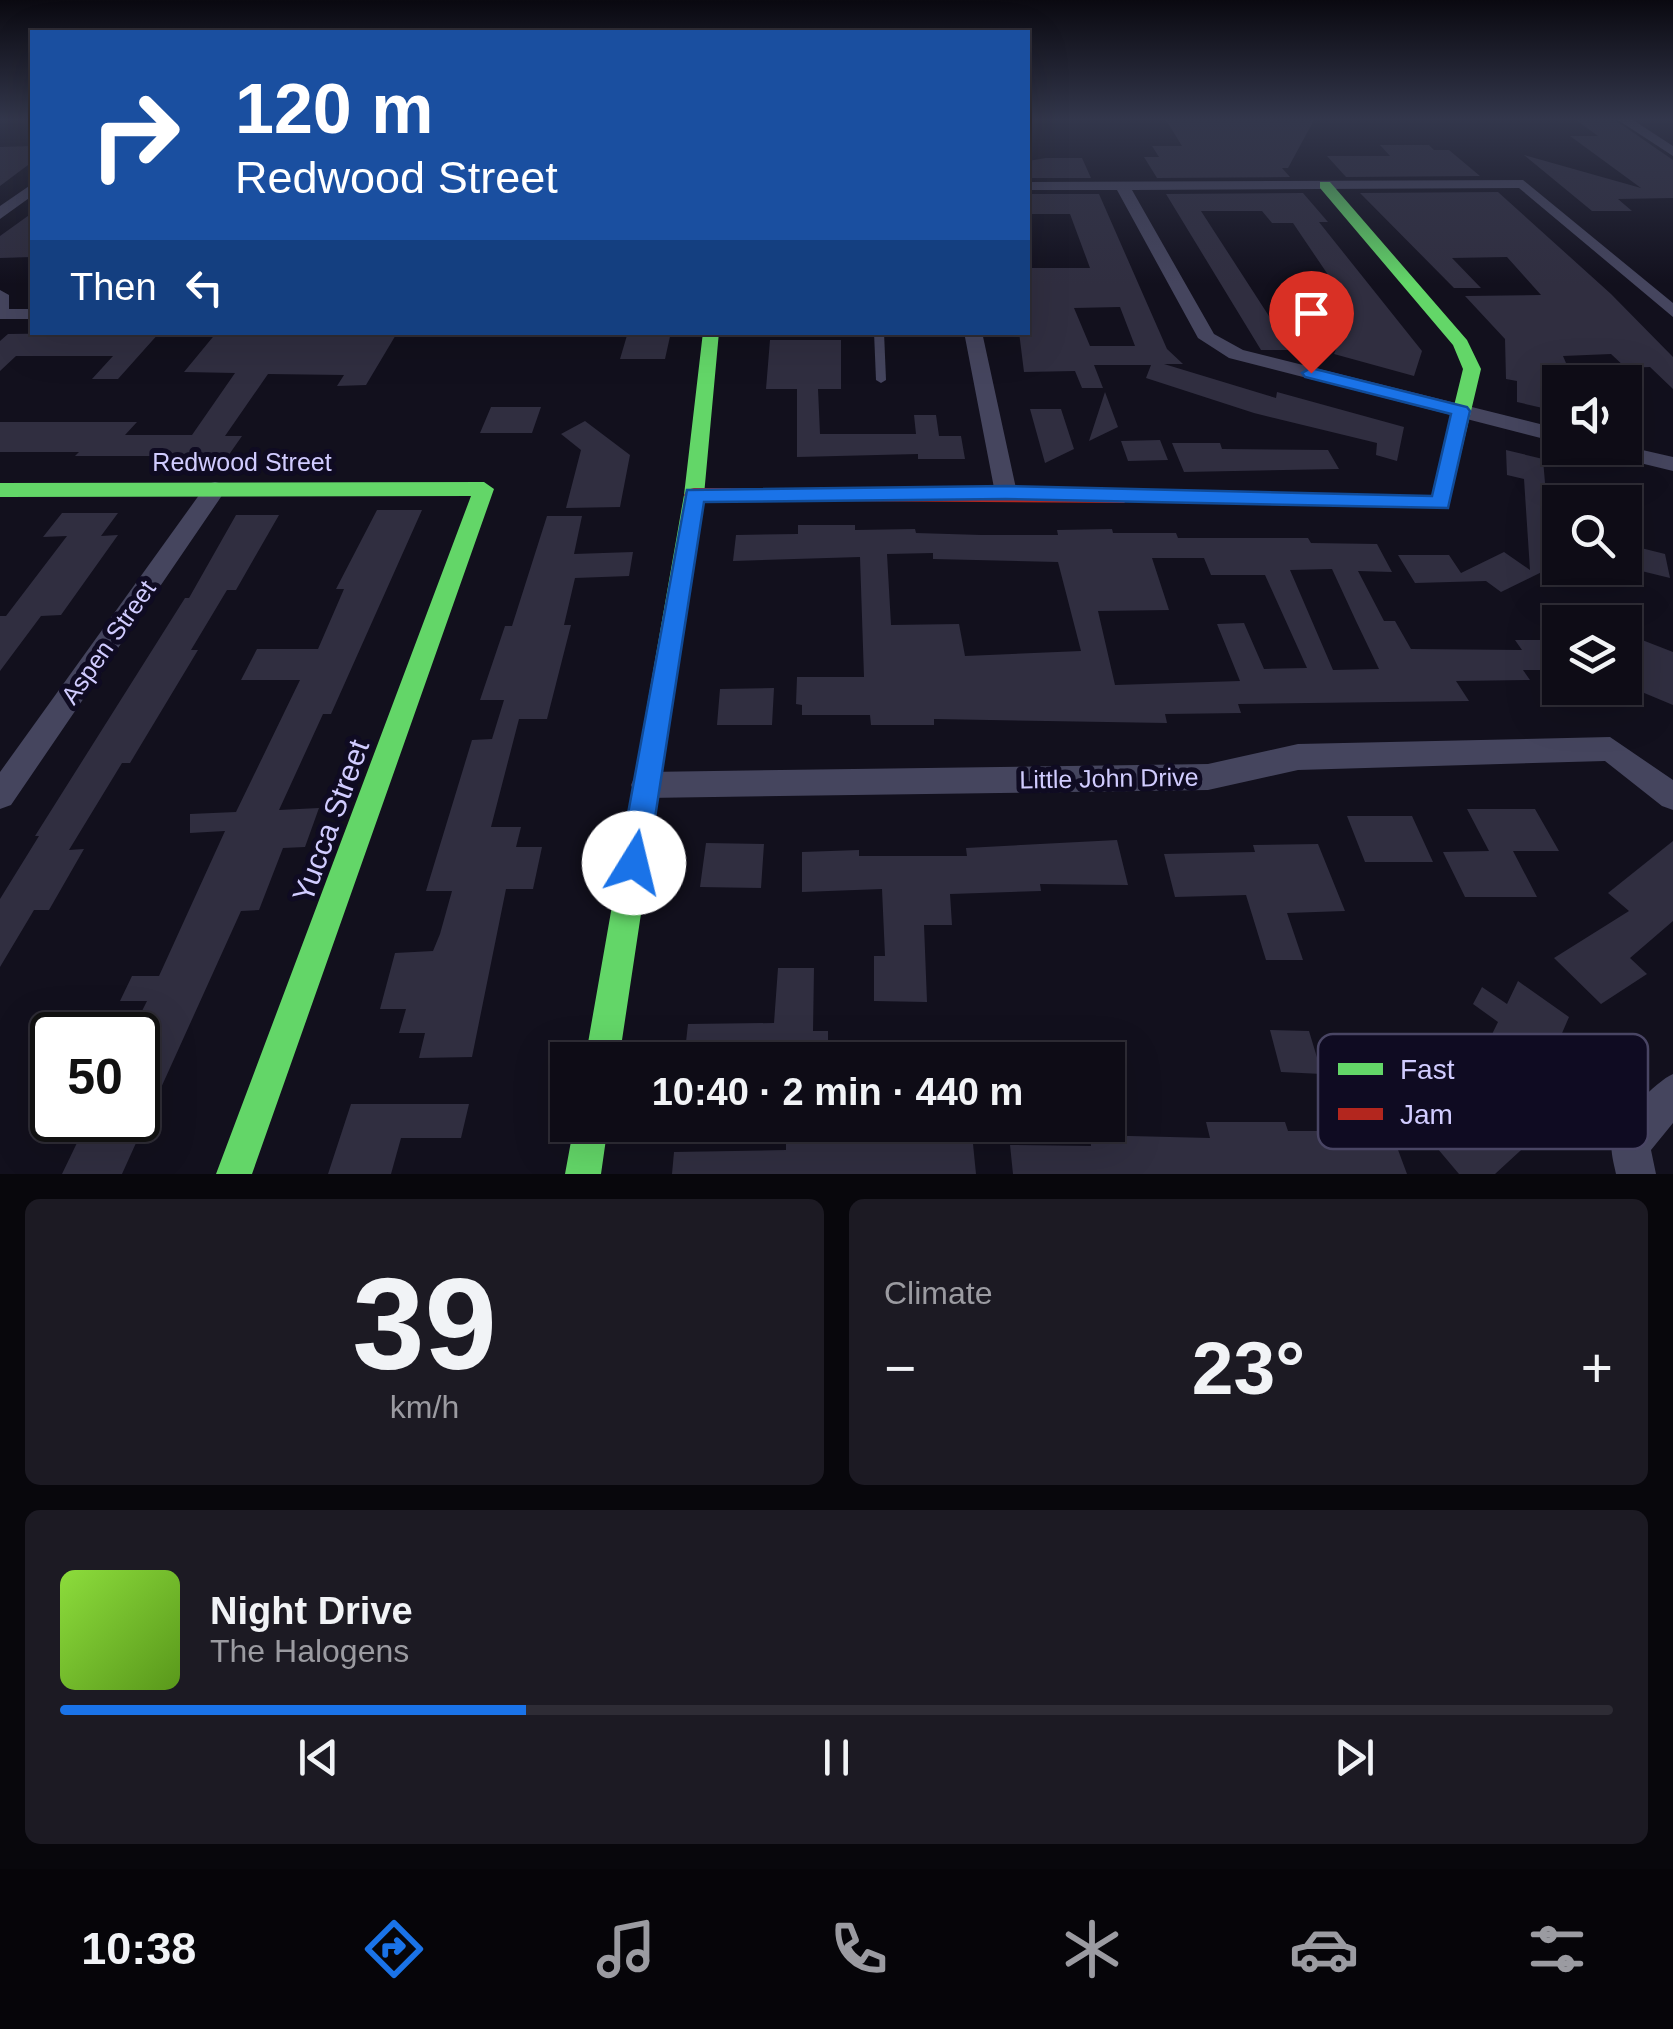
<!DOCTYPE html>
<meta charset="utf-8">
<style>
body{margin:0;font-family:Helvetica,sans-serif;background:#1c1a23;color:#f1f3f6;height:100vh;display:flex;flex-direction:column;font-size:38px;white-space:nowrap}
*{box-sizing:border-box;margin:0}
p{font-size:32px;color:#9b9ba1}
.icon{flex:none;width:55px;height:55px;fill:none;stroke:currentColor;stroke-width:2;stroke-linecap:round;stroke-linejoin:round}
.map{position:relative;height:1174px;overflow:hidden}
.details{display:flex;flex-direction:column;gap:25px;padding:25px;background:#08070c;flex:1}
.details>*{flex:none}
.banner{position:absolute;left:30px;top:30px;width:1000px;height:305px;border-radius:0px;box-shadow:0 10px 40px #0002,0 0 0 2px #2e2c35;background:#1a4fa0;color:#fff;overflow:hidden}
.buttons{position:absolute;left:1542px;top:365px;display:grid;gap:20px}
.buttons a{display:grid;place-items:center;width:100px;height:100px;border-radius:0px;background:#0e0c16;box-shadow:0 10px 40px #0002,0 0 0 2px #2e2c35;font-size:50px}
.speed{position:absolute;left:30px;top:1012px;display:flex;gap:20px;font-size:50px;font-weight:700;text-align:center}
.speed>*{display:grid;place-content:center;width:130px;height:130px;border-radius:50%;background:#0e0c16;box-shadow:0 10px 40px #0002,0 0 0 2px #2e2c35;line-height:1}
.speed .limit{border:5px solid #111;border-radius:15px;background:#fff;color:#111}
.pin{position:absolute;display:grid;place-items:center;width:85px;height:85px;color:#fff;margin:-102px -42px;border-radius:50% 50% 50% 0;rotate:-45deg;box-shadow:0 0 10px #0007}
.pin .icon{rotate:45deg}
.me{position:absolute;width:110px;margin:-55px;rotate:9deg;stroke-linejoin:round;filter:drop-shadow(0 0 8px #0008)}
.turn{display:flex;align-items:center;gap:35px;height:210px;padding:0 40px;font-size:45px}
.turn .icon{width:130px;height:130px;stroke-width:2.5}
.turn b{display:block;font-size:70px;line-height:85px}
.then{display:flex;align-items:center;height:95px;padding:0 40px;background:#0003;gap:20px;font-size:38px}
.big{font-size:75px;font-weight:700;line-height:1.1}
.details .card{flex:1;display:flex;flex-direction:column;justify-content:center;gap:15px;min-width:0;padding:0 35px;border-radius:15px;background:#1c1a23}
.details .dial{align-items:center;gap:0}
.dial b{font-size:130px;line-height:1}
.song{display:flex;align-items:center;gap:30px}
.cover{width:120px;height:120px;border-radius:15px;background:linear-gradient(135deg,hsl(90 70% 55%),hsl(90 70% 35%))}
.played{height:10px;border-radius:5px;background:linear-gradient(90deg,#1a73e8 30%,#2e2c35 30%)}
.keys{display:flex;justify-content:space-around;direction:ltr}
.heat{display:flex;justify-content:space-between;align-items:center;font-size:55px;direction:ltr}
.details .tiles{flex:1;display:grid;gap:25px;grid-template-columns:1fr 1fr}
.card:last-child{grid-column:span 2}
.trip{position:absolute;left:550px;top:1042px;width:575px;height:100px;border-radius:0px;background:#0e0c16;box-shadow:0 10px 40px #0002,0 0 0 2px #2e2c35;font-weight:700;line-height:100px;text-align:center}
.menu{display:flex;height:160px;justify-content:space-around;align-items:center;background:#060509;color:#9b9ba1}
.menu .icon{width:70px;height:70px}
.menu .selected{color:#1a73e8}
.menu b{font-size:45px;color:#f1f3f6}
.map>svg:first-child{display:block}
.building{fill:#302e40;fill-rule:evenodd}
.lines{fill:none;stroke-linecap:round;stroke-linejoin:round}
.lane{fill:#45455e;fill-rule:evenodd}
.street{fill:#45455e;fill-rule:evenodd}
.fast{fill:#63d668;fill-rule:evenodd}
.jam{fill:#b3261e;fill-rule:evenodd}
.route{fill:#1a73e8;stroke:#114b97;stroke-width:2.5}
.labels{text-anchor:middle;stroke-width:10;stroke-linejoin:round;paint-order:stroke}
.street-label{font-size:25px;fill:#d1ccff;stroke:#0f0b22}
.near-street-label{font-size:30px;fill:#d1ccff;stroke:#0f0b22}
.key{fill:#0f0b22;stroke:#494564;stroke-width:2.5}
.key-label{font-size:28px;fill:#d1ccff}
</style>
<div class="map">
<svg width="1673" height="1174" viewBox="0 0 1673 1174">
<rect width="100%" height="100%" fill="#12101d"/>
<path class="building" d="M1166 120H1314L1288 168H1282L1290 177 1157 178 1144 157H1159L1152 146H1182Z
M1576 120H1615L1673 160V198L1618 199 1632 211H1592L1524 155 1641 188 1570 136H1598Z
M1380 145H1429L1434 150H1449L1480 176 1346 177 1327 156H1390Z
M32 146V162L0 186V147Z
M1046 158H1082L1091 178H1028V161Z
M1498 192 1611 294 1673 357V389L1650 367 1626 368 1611 354 1563 356 1569 370 1551 367 1560 388V412L1517 402V381L1506 379 1505 339 1465 296 1541 295 1507 257 1452 258 1481 288H1454L1360 193Z
M1303 193 1328 222H1319L1422 351 1414 376 1334 354 1349 319 1332 294H1341L1293 223H1272L1262 211H1201L1291 350H1261L1166 194Z
M1028 194H1099L1167 349 1183 364H1164L1276 398 1277 392 1404 427 1397 461 1376 455 1377 443 1254 413 1146 378 1151 365H1094L1103 388H1082L1075 371 1024 372 1019 332H1028V268H1090L1070 214H1028ZM1120 307 1135 346H1090L1074 308Z
M32 213V257L0 258V236Z
M160 332 118 379H92L113 356H16L0 371V341L8 334Z
M217 332 397 333 366 385 337 386 344 375 268 374 225 436H242L228 456H75L79 452H0V422H137L125 435H192L235 373 184 372Z
M628 332H671L665 359H620Z
M770 340H841V389H818L820 434H916L914 415H936L939 436H961L965 459H918V454L797 457V389H766Z
M1105 392 1118 427 1089 441Z
M491 407H541L532 433H480Z
M1030 409H1061L1074 449 1045 463Z
M585 421 630 455 620 507 566 508 581 450 561 434Z
M1160 440 1168 460 1128 461 1121 441Z
M1172 443H1220L1222 449 1328 450 1339 469 1184 472Z
M1506 450 1543 459 1546 495 1560 499V570L1550 568 1501 592 1486 581 1415 583 1398 555H1449L1461 573 1504 552 1530 570 1524 479 1507 475Z
M377 510H422L331 714H323L279 810 319 808 305 847 283 848 259 910 241 911 122 1174H62L88 1120H138V1035H130L147 1001H120L132 976H159L225 831 190 833V814L236 812 300 680H241L257 649H318L344 589H336Z
M62 513H118L101 536 118 535 61 615 41 616 0 671V616H6L67 536 43 537Z
M236 515H279L236 590H227L191 650H198L130 763H122L69 850 84 849 49 910H34L0 967V899L39 836H35L185 598H189Z
M547 516H582L574 554 633 552 629 576 575 578 564 625H571L547 719H519L491 827H521L516 847H542L533 889H506L472 1057 419 1058 425 1033H399L406 1009H380L395 953 433 951 440 934 452 891H426L472 740 492 739 504 700H480L505 626H512Z
M798 525H855V530L915 529 916 533 981 535H1058L1057 530 1112 529 1113 533H1176L1178 538H1308L1311 543 1377 544 1392 572 1358 571 1384 621H1395L1411 649 1522 650 1515 640H1560V670H1523L1530 680 1456 681 1469 701 1238 704 1241 713 1165 714 1167 723 934 719V725H871L870 715H802V705L796 704 797 677H864L860 557 733 561 736 535 798 534ZM933 553V559L1058 562 1081 651 965 656 959 624 891 625 887 554ZM1152 558H1204L1211 575H1265L1307 668 1264 669 1244 623 1217 624 1240 681 1115 685 1098 611 1169 610ZM1332 569 1356 621 1379 669 1333 670 1290 570Z
M1625 544 1665 554 1670 578 1625 567Z
M1637 638 1673 652V705L1625 685V645L1635 649Z
M774 688 772 725H717L720 689Z
M1467 809H1535L1559 851H1513L1537 897H1465L1443 852 1489 851Z
M1347 816H1412L1433 862H1365Z
M1117 840 1128 885 1040 884 1041 891 950 894 952 925H924L927 1002 874 1001V956H885L882 889 802 892V852L859 850V856H967L966 848Z
M1673 841V921L1630 958 1647 974 1601 1004 1554 958 1629 911 1608 893Z
M706 843 764 844 761 888 700 887Z
M1318 844 1345 911 1287 913 1303 960H1266L1246 895 1175 897 1164 854 1255 852 1253 845Z
M778 968H814L813 1031H828V1060H684L688 1024 774 1023Z
M1518 981 1569 1017 1528 1112 1544 1129 1495 1174H1459L1432 1142 1443 1130 1384 1064 1411 1043 1452 1088 1474 1071 1498 1022 1473 1004 1482 987 1507 1004Z
M1270 1030 1309 1031 1322 1074 1281 1072Z
M351 1104H469L461 1138H401L391 1174H328Z
M1206 1122H1285L1288 1131H1391L1407 1174H1013L1010 1145 1091 1146 1090 1135 1210 1138Z
M786 1125H865V1135L972 1134 976 1174H672L674 1152 786 1150Z"/>
<g class="lines">
<path class="lane" d="M874 332H884L886 380 881 383 876 380Z"/>
<path class="street" d="M1618 120H1633L1673 146V156Z
M1523 180 1673 303V317L1519 188 1132 190 1214 334 1243 350 1560 429V443L1229 358 1198 338 1117 190H1028V182Z
M32 184V196L0 219V206Z
M0 290 9 295V309H32V319H0Z
M964 332H982L1017 493 1014 498 1006 501 995 493Z
M1625 446 1673 457V471L1599 453 1596 448Z
M215 482 223 484 226 489 223 494 11 805 0 809V772L207 484Z
M1610 737 1673 780V810L1662 806 1605 761 1298 770 1208 790 646 798 635 794 631 785 635 776 646 772 1208 764 1298 744Z
M1673 1074V1123L1651 1150 1656 1174H1616C1614 1164 1610 1151 1612 1141 1617 1122 1656 1081 1673 1074Z"/>
<path class="fast" d="M1320 182H1330L1467 340 1481 369 1448 508 1117 501 1114 496 1124 489 1432 496 1463 369 1453 345 1320 188Z
M703 332H719L704 495 619 1060H585L684 495Z
M484 482 494 489 252 1174H216L471 496 0 497V483Z
M574 1125H608L601 1174H565Z"/>
<path class="jam" d="M694 488 1124 489 1134 496 1124 503 687 500 684 495 687 490Z"/>
</g>
<linearGradient id="sky" x2="0" y2="1"><stop stop-color="#0a0910"/><stop offset="0.42" stop-color="#33374c"/><stop offset="1" stop-color="#33374c" stop-opacity="0"/></linearGradient>
<rect width="1673" height="284" fill="url(#sky)"/>
<path class="route" d="M1311 368 1467 407 1470 411 1448 508 1006 499 704 502 648 863 644 873 634 877 623 873 619 863 687 490 1006 486 1432 496 1451 414 1305 377 1302 373Z"/>
<g class="labels">
<g class="street-label">
<text x="242" y="471">Redwood Street</text>
<text transform="translate(108 642) rotate(-55)" y="9">Aspen Street</text>
<text transform="translate(1109 778) rotate(-1)" y="9">Little John Drive</text>
</g>
<g class="near-street-label">
<text transform="translate(331 821) rotate(-70)" y="10">Yucca Street</text>
</g>
</g>
<rect x="1318" y="1034" width="330" height="115" rx="15" class="key"/>
<rect x="1338" y="1063" width="45" height="12" fill="#63d668"/>
<rect x="1338" y="1108" width="45" height="12" fill="#b3261e"/>
<g class="key-label">
<text x="1400" y="1079">Fast</text>
<text x="1400" y="1124">Jam</text>
</g>
</svg>
<div class="buttons">
<a><svg class="icon" aria-label="sound" viewBox="0 0 24 24"><path d="M4 9h4l5-4v14l-5-4H4zM17 9q2 3 0 6"/></svg></a>
<a><svg class="icon" aria-label="search" viewBox="0 0 24 24"><circle cx="10" cy="10" r="6"/><path d="M15 15l6 6"/></svg></a>
<a><svg class="icon" aria-label="layers" viewBox="0 0 24 24"><path d="M12 4l9 5-9 5-9-5zM3 14l9 5 9-5"/></svg></a>
</div>
<div class="speed"><div class="limit">50</div></div>
<div class="pin" style="left:1311px;top:373px;background:#d93025"><svg class="icon" aria-label="arrive" viewBox="0 0 24 24"><path d="M6 21V4h12l-3 4 3 4H6"/></svg></div>
<svg class="me" style="left:634px;top:863px" viewBox="-20 -20 40 40"><circle r="19" fill="#fff"/><path d="M0-13L10 11 0 6-10 11z" fill="#1a73e8"/></svg>
<div class="trip">10:40 · 2 min · 440 m</div>
<div class="banner">
<div class="turn"><svg class="icon" aria-label="right" viewBox="0 0 24 24"><path d="M7 20v-9h11M14 6l5 5-5 5"/></svg><div><b>120 m</b>Redwood Street</div></div>
<div class="then">Then<svg class="icon" aria-label="left" viewBox="0 0 24 24"><path d="M17 20v-9H6M10 6l-5 5 5 5"/></svg></div>
</div>
</div>
<section class="details">
<div class="tiles">
<div class="card dial"><b>39</b><p>km/h</p></div>
<div class="card"><p>Climate</p>
<div class="heat"><a>−</a><b class="big">23°</b><a>+</a></div>
</div>
<div class="card">
<div class="song"><i class="cover"></i><div><b>Night Drive</b><p>The Halogens</p></div></div>
<div class="played"></div>
<div class="keys"><svg class="icon" aria-label="previous" viewBox="0 0 24 24"><path d="M18 5L8 12l10 7zM5 5v14"/></svg><svg class="icon" aria-label="pause" viewBox="0 0 24 24"><path d="M8 5v14M16 5v14"/></svg><svg class="icon" aria-label="next" viewBox="0 0 24 24"><path d="M6 5l10 7-10 7zM19 5v14"/></svg></div>
</div>
</div>
</section>
<nav class="menu">
<b>10:38</b>
<svg class="icon selected" aria-label="directions" viewBox="0 0 24 24"><path d="M12 3l9 9-9 9-9-9zM9 14v-3h6M13 9l2 2-2 2"/></svg>
<svg class="icon" aria-label="music" viewBox="0 0 24 24"><path d="M9 18V5l10-2v13"/><circle cx="6" cy="18" r="3"/><circle cx="16" cy="16" r="3"/></svg>
<svg class="icon" aria-label="phone" viewBox="0 0 24 24"><path d="M5 4h4l2 5-3 2q2 4 5 5l2-3 5 2v4C11 20 4 13 5 4z"/></svg>
<svg class="icon" aria-label="climate" viewBox="0 0 24 24"><path d="M12 3v18M4 7l16 10M4 17L20 7"/></svg>
<svg class="icon" aria-label="car" viewBox="0 0 24 24"><path d="M5 17H2v-5l4-1 3-4h7l3 4 3 1v5h-3M9 17h6M6 11h13"/><circle cx="7" cy="17" r="2"/><circle cx="17" cy="17" r="2"/></svg>
<svg class="icon" aria-label="filters" viewBox="0 0 24 24"><path d="M4 7h16M4 17h16"/><circle cx="9" cy="7" r="2"/><circle cx="15" cy="17" r="2"/></svg>
</nav>
